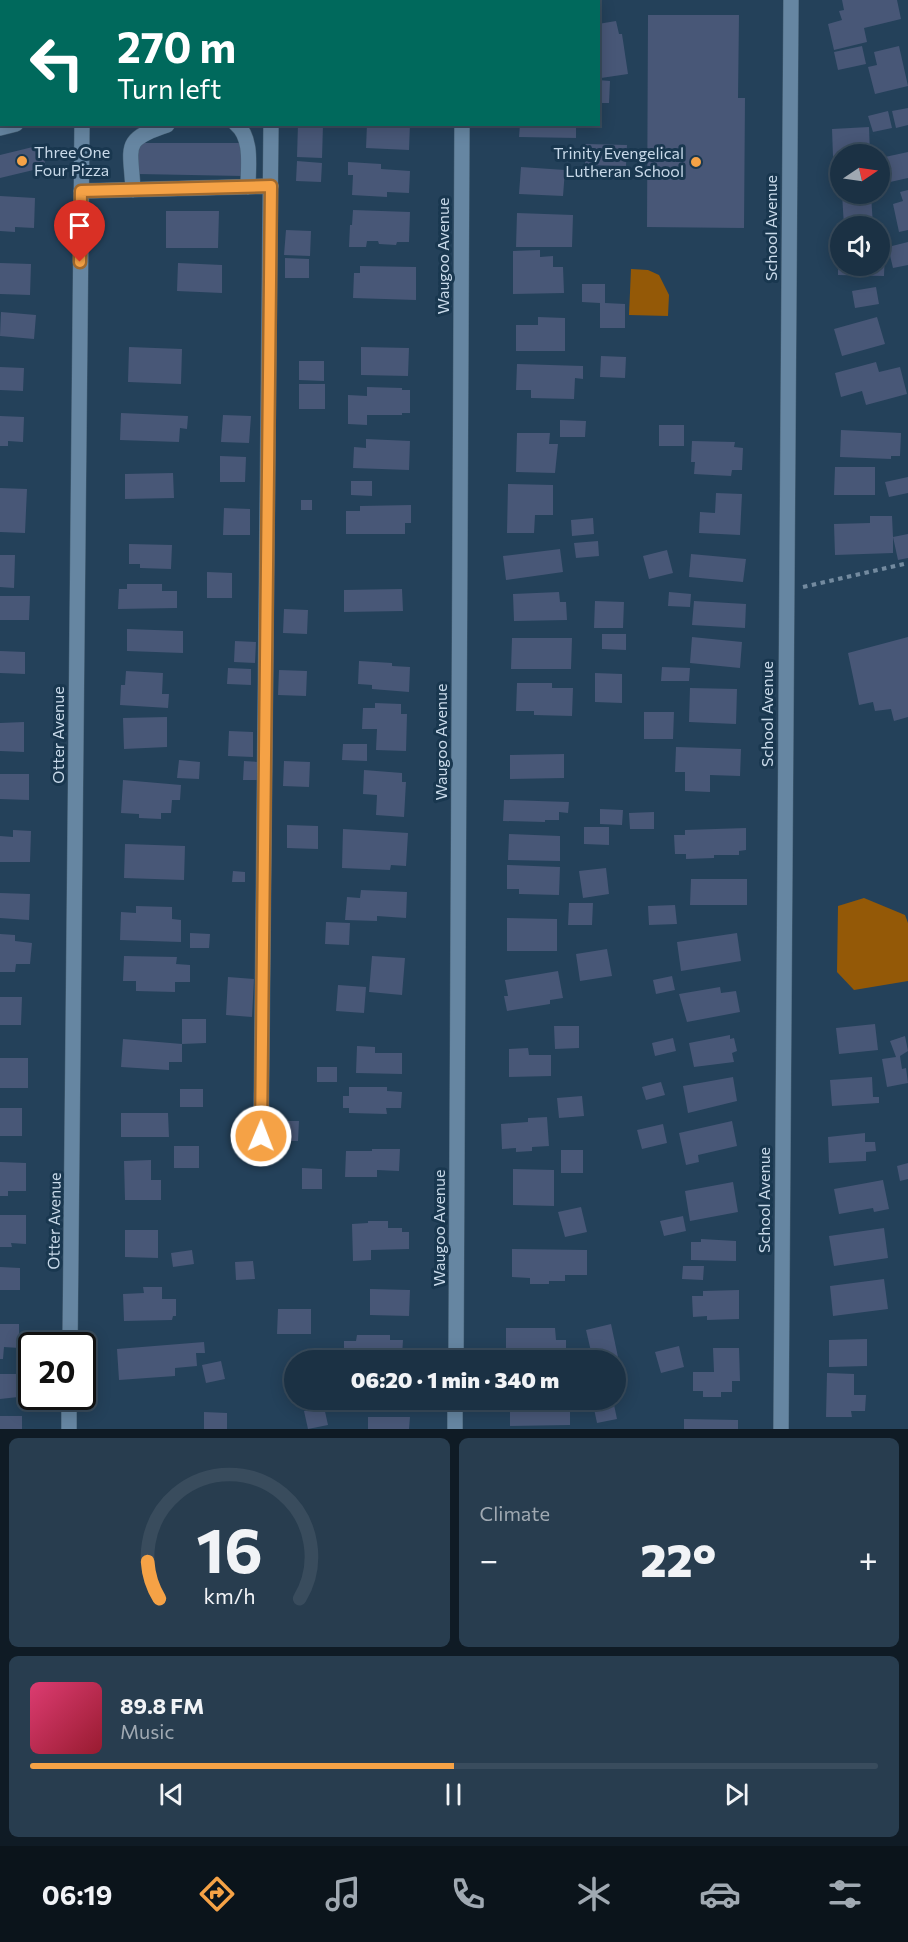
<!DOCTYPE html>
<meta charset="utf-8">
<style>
body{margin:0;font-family:Commissioner,sans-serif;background:#283d4f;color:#f1f3f6;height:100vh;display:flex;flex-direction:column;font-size:22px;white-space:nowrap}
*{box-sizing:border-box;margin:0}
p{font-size:20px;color:#a0a9b2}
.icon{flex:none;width:33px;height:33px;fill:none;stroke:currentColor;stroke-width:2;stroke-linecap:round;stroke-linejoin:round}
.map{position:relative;height:1429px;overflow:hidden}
.panel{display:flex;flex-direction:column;gap:9px;padding:9px;background:#0f1b25;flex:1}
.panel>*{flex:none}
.hud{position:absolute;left:0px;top:0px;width:600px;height:126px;box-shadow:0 3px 15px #0003,0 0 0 2px #394c5d;background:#00695c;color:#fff;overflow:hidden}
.needle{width:39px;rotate:77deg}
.buttons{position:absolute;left:830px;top:144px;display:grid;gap:12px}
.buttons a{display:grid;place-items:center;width:60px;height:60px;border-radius:50%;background:#1b3144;box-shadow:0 3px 15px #0003,0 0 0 2px #394c5d;font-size:30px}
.speed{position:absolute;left:18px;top:1332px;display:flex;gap:12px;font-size:30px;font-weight:700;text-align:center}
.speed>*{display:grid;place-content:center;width:78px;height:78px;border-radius:50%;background:#1b3144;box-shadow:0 3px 15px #0003,0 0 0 2px #394c5d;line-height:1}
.speed .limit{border:3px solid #111;border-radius:9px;background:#fff;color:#111}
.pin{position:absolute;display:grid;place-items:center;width:51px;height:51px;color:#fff;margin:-62px -26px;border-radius:50% 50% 50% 0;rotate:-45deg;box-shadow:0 0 6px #0007}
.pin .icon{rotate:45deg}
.me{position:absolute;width:66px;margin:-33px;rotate:1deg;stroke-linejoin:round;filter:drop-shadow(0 0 4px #0008)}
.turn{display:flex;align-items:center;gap:21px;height:126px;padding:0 18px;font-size:27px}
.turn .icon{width:78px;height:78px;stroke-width:2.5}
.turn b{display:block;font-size:42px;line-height:51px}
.big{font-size:45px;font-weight:800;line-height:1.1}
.panel .card{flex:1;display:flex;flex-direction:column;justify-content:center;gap:9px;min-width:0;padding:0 21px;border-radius:9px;background:#283d4f}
.panel .dial{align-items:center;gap:0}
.dial svg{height:156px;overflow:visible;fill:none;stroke:#394c5d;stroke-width:7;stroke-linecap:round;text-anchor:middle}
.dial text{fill:#f1f3f6;stroke:none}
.song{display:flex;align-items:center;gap:18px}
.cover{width:72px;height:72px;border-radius:9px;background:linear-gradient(135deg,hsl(340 70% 55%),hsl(350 70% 35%))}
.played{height:6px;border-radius:3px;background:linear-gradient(90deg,#f5a246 50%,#394c5d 50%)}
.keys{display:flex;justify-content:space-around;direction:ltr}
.heat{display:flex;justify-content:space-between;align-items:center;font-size:33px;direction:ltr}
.panel .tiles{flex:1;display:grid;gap:9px;grid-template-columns:1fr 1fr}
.card:last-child{grid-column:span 2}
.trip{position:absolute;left:284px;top:1350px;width:342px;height:60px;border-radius:30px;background:#1b3144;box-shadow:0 3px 15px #0003,0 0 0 2px #394c5d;font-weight:800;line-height:60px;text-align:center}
.tab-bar{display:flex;height:96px;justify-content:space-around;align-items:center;background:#0b141b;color:#a0a9b2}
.tab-bar .icon{width:42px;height:42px}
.tab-bar .on{color:#f5a246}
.tab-bar b{font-size:27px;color:#f1f3f6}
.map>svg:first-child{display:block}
.green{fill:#945907}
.building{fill:#485777}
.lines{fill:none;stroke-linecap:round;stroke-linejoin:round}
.minor-casing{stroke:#466075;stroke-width:16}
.path{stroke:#738a9f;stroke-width:4;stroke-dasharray:4.5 4.5;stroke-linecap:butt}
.minor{stroke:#6686a2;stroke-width:15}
.route-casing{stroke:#9f692e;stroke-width:15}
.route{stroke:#f5a246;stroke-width:10}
.poi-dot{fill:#f5a246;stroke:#19374f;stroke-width:2}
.labels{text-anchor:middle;stroke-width:6;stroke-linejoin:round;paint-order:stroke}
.poi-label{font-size:16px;fill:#c8d9e9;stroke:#19374f;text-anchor:start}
.street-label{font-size:16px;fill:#c8d9e9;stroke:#19374f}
</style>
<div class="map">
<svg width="908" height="1429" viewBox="0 0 908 1429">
<rect width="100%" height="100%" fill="#24415a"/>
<path class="green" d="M631 269 648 270 659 275 669 295 668 316 629 315Z
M864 898 905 915 908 923V981L854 990 837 972 838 906Z"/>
<path class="building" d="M842 0H897L901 19 864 28 867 42 834 50 828 24 842 20 839 11 844 10Z
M648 15H739L738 98H745L744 228 647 227Z
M616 21 619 34H622L628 74 601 78 598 61V24Z
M862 46 866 64 838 70 834 52Z
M899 46 908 86 875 94 868 67 877 65 874 52Z
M598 80 610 81 609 103H598Z
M908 108V125L896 128 892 111Z
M888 111 892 128 873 132 868 116Z
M298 124 323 125 322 158 297 157Z
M367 124H410L409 150 366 148Z
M520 124H576V138L519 137Z
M869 127 870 154H840V172H838L837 157H833L832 129Z
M138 143H243V176L138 174Z
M585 144 627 145 626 166 585 165Z
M41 145 46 167 0 178V155Z
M908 152V178L890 182 885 157Z
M297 161 322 163 321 182 296 181Z
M348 162 381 164V169L410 171 409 193 387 192V197L352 195 353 175H348Z
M521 167 565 170 563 196 519 194Z
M908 190V230L899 232 893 204 903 201 900 192Z
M842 194H871L873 226H844Z
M0 196 35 198 34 228 15 227V232L0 231Z
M353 210 410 212 409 242H397L396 245 379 244 378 241H367L366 247H349L350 225H352Z
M166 211H219L218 248H166Z
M517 213 573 215 572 247H516Z
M286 230 311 231 310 256 284 255Z
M908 242V265L893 268 888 247Z
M540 250V257L553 256V267H563L564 293 513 294V251Z
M879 251H885L884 276 838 275V266H879Z
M285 258 309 259V278H285Z
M0 263 31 264 30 295 0 294Z
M178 263 222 265V293L177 291Z
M360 266 416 267V300L353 298 354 273H360Z
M582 284H605V303L625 304V328H600V303L582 302Z
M876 287 879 304 855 308 852 291Z
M1 312 36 315 34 339 0 336Z
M538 317 565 318V351H516V325H538Z
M877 317 885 344 842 356 834 329Z
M129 347 182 349 181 384 128 382Z
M361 347 409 348 408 376 361 375Z
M601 356 626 357 625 378 600 377Z
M299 361H324V381L299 380Z
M876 362 879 372 900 367 907 394 866 405 862 391 841 397 835 373Z
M517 364 583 366V379L575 378 574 399 531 398V390H516Z
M0 367 24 368 23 391 0 390Z
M299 384H325V409H299Z
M367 387 402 388V390H410V413H402V415H367V425L348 424V395L367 396Z
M121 413 188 416 187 429 180 428 179 442 120 440Z
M223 415 251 416 249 443 221 442Z
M0 416 24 417 23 442 8 441V446H0Z
M560 420 586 421 585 437H560Z
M659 425H684V446H659Z
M841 430 901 433 900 456H891V459L840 457Z
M517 433H550L549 444H558L555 473 516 472Z
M366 439 410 441 409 470 353 468 354 447 366 448Z
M692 441 735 442 734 447 743 448 742 470H732L731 476 694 474 695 462H691Z
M220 456 246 457 245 482H220Z
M835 467H875V495H834Z
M173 473 174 498 125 499V474Z
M908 477V493L889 497 885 482Z
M351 481H372V496L351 495Z
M508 484 553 485V515H535L534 533H507Z
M0 488 27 489 25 533 0 532Z
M716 493 742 494 740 535 699 533 700 512 715 513Z
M301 500H312V510H301Z
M411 505V523H405V534H346V511H360V506Z
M224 508 250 509V535H223Z
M870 516H892L893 537 908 534V558L898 560 893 537V553L835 555 834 524 870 523Z
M593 518 594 534 572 536 571 520Z
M598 541 599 556 576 558 574 543Z
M129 544 172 545 171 569 140 568V564H129Z
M560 549 563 572 506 580 503 556Z
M667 550 673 573 649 579 643 556Z
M691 554 746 559 743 582 689 577Z
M0 555H15L14 588 0 587Z
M207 572 232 573V598H207Z
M127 584H162V591H177V608L118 609 119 589H127Z
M402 589 403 611 344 612V590Z
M559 592 560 602H566L567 620 514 621 513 594Z
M669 592 691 594 690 607 668 606Z
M0 596H30L29 620H0Z
M595 601 624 602 623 628H594Z
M694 601 746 604 745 628 692 625Z
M284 609 308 610 307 634 283 633Z
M127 629 183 631V653L127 651Z
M602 634H626V650L602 649Z
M692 637 742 642 740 668 690 663Z
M908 637V717L894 721 891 709 875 711 873 702 859 705 848 653Z
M512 638H572L571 669H511Z
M235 641 256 642 255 663 234 662Z
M0 651 25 652V674L0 673Z
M359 661 392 663V666L410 667 409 692 372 689V685L358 684Z
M662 667 690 668 689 681H661Z
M228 668 251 669V685L227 684Z
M279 670 307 671 306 696 278 695Z
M126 671 163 673 162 694H169L168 708 120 705 121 685H125Z
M595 673 622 674V703L595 702Z
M517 683H552V688H573L572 716 534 715V711H516Z
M690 688 737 689 736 724 689 722Z
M375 703 401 704V714H407L406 751 376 750 377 729H362L363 708H375Z
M644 712H674L673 739H644Z
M167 717V747L124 749 123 718Z
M24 722V752L0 751V723Z
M229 731 253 732V757L228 756Z
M343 744H367V761L342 760Z
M676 747 741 749 740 776 710 775V792L685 791V772H675Z
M564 754V778L510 779V755Z
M179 760 200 762 199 779 177 778Z
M244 761 259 762 258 780H243Z
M284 761 310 762 309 787 283 786Z
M364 770 402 773V782H406L404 817 376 815 377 795 363 794Z
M0 774H29V800L0 799Z
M123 780 181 785 180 800H172L171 813H161V819L139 818V814L121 813Z
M504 800 569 802 568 813 559 812V820H545V822L503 821Z
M600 809 623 810 622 825 600 824Z
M654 812V829H630L629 813Z
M287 825 318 826V849L287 848Z
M584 827H609V845L584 844Z
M746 828V850L739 851V855H714V858L686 859V854H675L674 835H685V830Z
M343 829 408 833 406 866 391 865 390 870 342 868Z
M13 830 31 831 30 862H0V836L13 837Z
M509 834 560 836V861L508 860Z
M125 844 185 846 184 880 124 878Z
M507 865 560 867 559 895 519 894V889H507Z
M606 868 609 894 583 898 579 871Z
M233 871 245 872V882H232Z
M691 879H747V905H690Z
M361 890 407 892 406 918 377 916V921L345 920 347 897 360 898Z
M0 893 30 894 29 920 0 918Z
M569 903H593L592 925H568Z
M675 905 677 924 649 925 648 906Z
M136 906 172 907V919L181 920V942L120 940 121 912 136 913Z
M507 918 557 919V951H507Z
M326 922 350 923 349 945 325 944Z
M190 933 210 934 209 948H190Z
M737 933 741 961 681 971 677 942Z
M0 934 15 935V941L32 943 30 964H16L15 972H0Z
M607 949 612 976 580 981 576 954Z
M124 956 177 957 176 964 190 965V982H175V992L136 991V981H123Z
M372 956 405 958 402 995 369 992Z
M558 971 563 998 550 1000V1004L507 1011 504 996H508L505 980Z
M672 976 675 990 656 994 653 980Z
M228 977 254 979 252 1017 226 1015Z
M338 985 366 987 364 1013 336 1011Z
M720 987 721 993 736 991 740 1012 687 1022 679 994Z
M0 997H22L21 1025H0Z
M182 1019H206V1043L182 1044Z
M875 1024 878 1050 839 1054 836 1028Z
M554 1026H579V1048L555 1049Z
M730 1035V1039L734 1038 737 1051 732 1053 734 1062 694 1067 689 1043Z
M905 1036 908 1051 900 1056 902 1069 906 1068 908 1083 887 1087 882 1059 896 1057 890 1041Z
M673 1038 676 1051 655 1056 652 1043Z
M123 1039 182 1044V1062H169V1070L121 1067Z
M357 1046 375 1047V1053H402V1074L356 1073Z
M528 1048 529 1055H551V1076L509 1077V1049Z
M0 1058H28V1088H0Z
M317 1067H337V1082H317Z
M733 1077 737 1101 688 1113 683 1086Z
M872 1077 873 1097H879V1103L832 1106 830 1080Z
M661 1082 665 1095 646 1100 642 1087Z
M349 1087H387V1091L402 1092 401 1108H386L387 1114 349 1113V1108H343V1096H349Z
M180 1089H203V1107H180Z
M582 1096 584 1116 559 1118 557 1098Z
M0 1108H22V1136H0Z
M121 1113H168L169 1137H121Z
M547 1117 549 1146 532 1147V1151L516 1152V1148L502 1149 501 1124 528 1122V1118Z
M277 1121H299L298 1141H277Z
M732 1121 737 1146 698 1155 699 1162 686 1165 679 1133Z
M663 1124 667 1143 642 1149 637 1130Z
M865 1133V1142H875L876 1151 866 1152V1161L829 1163 828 1137Z
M251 1141 252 1153 239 1154 238 1142Z
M174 1146H199V1168H174Z
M372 1149H400L399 1171 377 1170V1177H345L346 1151H372Z
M561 1150H583V1173H561Z
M151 1160V1180H161V1200H125L124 1161Z
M0 1162 26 1163V1191H8V1196H0Z
M908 1163V1179L900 1181 897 1166Z
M302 1168 322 1169V1189H302Z
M513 1169 554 1170V1206L513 1205Z
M883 1180 889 1209 874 1212 873 1208 839 1214 834 1189Z
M733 1182 738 1212 690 1221 685 1191Z
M581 1207 587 1232 565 1237 558 1212Z
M0 1215H26V1244L11 1243 12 1247H0Z
M683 1216 686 1231 664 1236 660 1221Z
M368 1221H388V1228H402V1232H409V1249L371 1250V1260L353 1261 352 1224 368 1223Z
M884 1228 888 1258 834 1266 829 1236Z
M125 1230H158V1258L125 1257Z
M701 1239 736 1241V1261L691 1260V1242H701Z
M512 1249 587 1250V1275H565V1281H549V1284H530V1278L512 1277Z
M192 1250 194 1264 173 1267 171 1253Z
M253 1261 255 1279 236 1280 235 1262Z
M683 1266H704L703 1280 682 1279Z
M0 1267 20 1268V1290H0Z
M884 1279 888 1309 833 1316 830 1286Z
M143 1287H162V1299H176V1316H173L172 1320 124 1321 123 1294 144 1293Z
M370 1289 410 1290 409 1316 370 1315Z
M739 1290V1319L707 1320V1316L693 1317 692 1296H703V1291Z
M278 1309H311V1334H277Z
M0 1324H19V1348L4 1347 3 1359H0Z
M611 1324 618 1357 593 1360 586 1330Z
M506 1328H555L556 1340H566V1360H506Z
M357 1335H390V1340H403L402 1356H388V1360H356V1356H344V1341H356Z
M867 1339V1366L829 1367V1340Z
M204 1342 205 1353H196L197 1366 175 1368V1376L119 1380 117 1349Z
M679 1346 684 1367 661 1373 655 1352Z
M713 1348H739L740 1381H732V1392H721V1397H703V1391H693V1372H714Z
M221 1361 225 1379 206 1383 202 1365Z
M827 1373 854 1374V1395H866L865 1411H851L852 1417H826Z
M0 1374H28L27 1396 0 1399Z
M355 1400H391V1405L355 1404Z
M510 1400 570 1401V1425L510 1426Z
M613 1400 617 1419 597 1423 593 1404Z
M324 1407 328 1425 308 1429 304 1411Z
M204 1412 227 1413V1429H204Z
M0 1416H22V1429H0Z
M368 1417H410L409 1429H368Z
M684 1419 738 1420V1429H684Z"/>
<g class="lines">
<g class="minor-casing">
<path id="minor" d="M87 2V0
M462 2V0
M550 2 556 0
M236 124C253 138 248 167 248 187
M0 128 16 124
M133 190C131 146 121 140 167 125
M81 191 271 186
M261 1136 271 124
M70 1346 82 124
M456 1360 462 124
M69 1429V1396
M455 1429V1400
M781 1429 791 0"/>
</g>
<path class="path" d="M803 587 908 563"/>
<use href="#minor" class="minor"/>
</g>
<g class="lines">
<g class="route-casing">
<path id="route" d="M80 262 81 191 271 186 261 1136"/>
</g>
<use href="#route" class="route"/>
</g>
<g class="poi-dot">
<circle cx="22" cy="161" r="6"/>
<circle cx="696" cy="162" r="6"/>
</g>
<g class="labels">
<g class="poi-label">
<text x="34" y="158">Three One<tspan x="34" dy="18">Four Pizza</tspan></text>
<text x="684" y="159" text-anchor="end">Trinity Evengelical<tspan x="684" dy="18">Lutheran School</tspan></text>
</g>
<g class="street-label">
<text transform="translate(771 228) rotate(-90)" y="6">School Avenue</text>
<text transform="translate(443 256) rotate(-90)" y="6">Waugoo Avenue</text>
<text transform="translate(767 714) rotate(-90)" y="6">School Avenue</text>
<text transform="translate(58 735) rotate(-90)" y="6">Otter Avenue</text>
<text transform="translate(441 742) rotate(-90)" y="6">Waugoo Avenue</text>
<text transform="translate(764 1200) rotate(-90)" y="6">School Avenue</text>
<text transform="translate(54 1221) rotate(-89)" y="6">Otter Avenue</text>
<text transform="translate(439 1228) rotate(-90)" y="6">Waugoo Avenue</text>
</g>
</g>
</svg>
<div class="buttons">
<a><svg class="needle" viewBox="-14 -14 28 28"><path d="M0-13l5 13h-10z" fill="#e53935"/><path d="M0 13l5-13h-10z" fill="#a0a9b2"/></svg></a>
<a><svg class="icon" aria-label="sound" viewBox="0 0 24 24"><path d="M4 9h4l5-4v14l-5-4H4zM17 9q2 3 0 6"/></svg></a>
</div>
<div class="speed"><div class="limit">20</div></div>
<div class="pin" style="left:80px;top:262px;background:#d93025"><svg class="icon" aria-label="arrive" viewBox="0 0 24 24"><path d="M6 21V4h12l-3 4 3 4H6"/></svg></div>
<svg class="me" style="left:261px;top:1136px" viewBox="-20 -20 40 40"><circle r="17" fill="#f5a246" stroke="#fff" stroke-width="3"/><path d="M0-11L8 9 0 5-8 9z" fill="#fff"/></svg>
<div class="trip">06:20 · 1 min · 340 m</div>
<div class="hud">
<div class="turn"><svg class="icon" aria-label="left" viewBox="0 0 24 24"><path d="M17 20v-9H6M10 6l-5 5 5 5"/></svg><div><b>270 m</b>Turn left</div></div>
</div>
</div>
<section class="panel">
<div class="tiles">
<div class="card dial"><svg viewBox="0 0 100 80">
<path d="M14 69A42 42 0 1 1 86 69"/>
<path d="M14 69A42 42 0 0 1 8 50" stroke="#f5a246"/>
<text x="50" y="56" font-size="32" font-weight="700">16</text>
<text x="50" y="72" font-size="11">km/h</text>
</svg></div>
<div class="card"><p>Climate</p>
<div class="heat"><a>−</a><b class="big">22°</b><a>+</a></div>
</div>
<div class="card">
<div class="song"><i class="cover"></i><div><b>89.8 FM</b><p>Music</p></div></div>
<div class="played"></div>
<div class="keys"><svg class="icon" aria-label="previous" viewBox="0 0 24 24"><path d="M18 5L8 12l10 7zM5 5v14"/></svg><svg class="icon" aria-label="pause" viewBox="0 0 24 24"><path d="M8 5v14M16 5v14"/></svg><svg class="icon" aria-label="next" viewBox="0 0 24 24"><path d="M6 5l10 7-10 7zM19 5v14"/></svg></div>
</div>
</div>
</section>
<nav class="tab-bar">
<b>06:19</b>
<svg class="icon on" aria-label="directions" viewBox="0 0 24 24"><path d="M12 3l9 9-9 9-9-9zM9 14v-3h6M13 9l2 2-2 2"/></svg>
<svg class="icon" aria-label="music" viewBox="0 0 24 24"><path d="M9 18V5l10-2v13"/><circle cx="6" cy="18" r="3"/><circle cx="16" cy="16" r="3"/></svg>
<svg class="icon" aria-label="phone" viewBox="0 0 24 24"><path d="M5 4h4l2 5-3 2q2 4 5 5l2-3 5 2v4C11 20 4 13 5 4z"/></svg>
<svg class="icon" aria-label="climate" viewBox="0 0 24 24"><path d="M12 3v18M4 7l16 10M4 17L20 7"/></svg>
<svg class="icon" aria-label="car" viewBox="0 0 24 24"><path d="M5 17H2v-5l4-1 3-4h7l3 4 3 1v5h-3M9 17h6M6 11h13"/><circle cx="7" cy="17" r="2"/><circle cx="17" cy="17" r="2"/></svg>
<svg class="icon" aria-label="filters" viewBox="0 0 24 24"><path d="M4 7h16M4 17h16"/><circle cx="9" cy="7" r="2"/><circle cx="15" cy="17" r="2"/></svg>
</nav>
